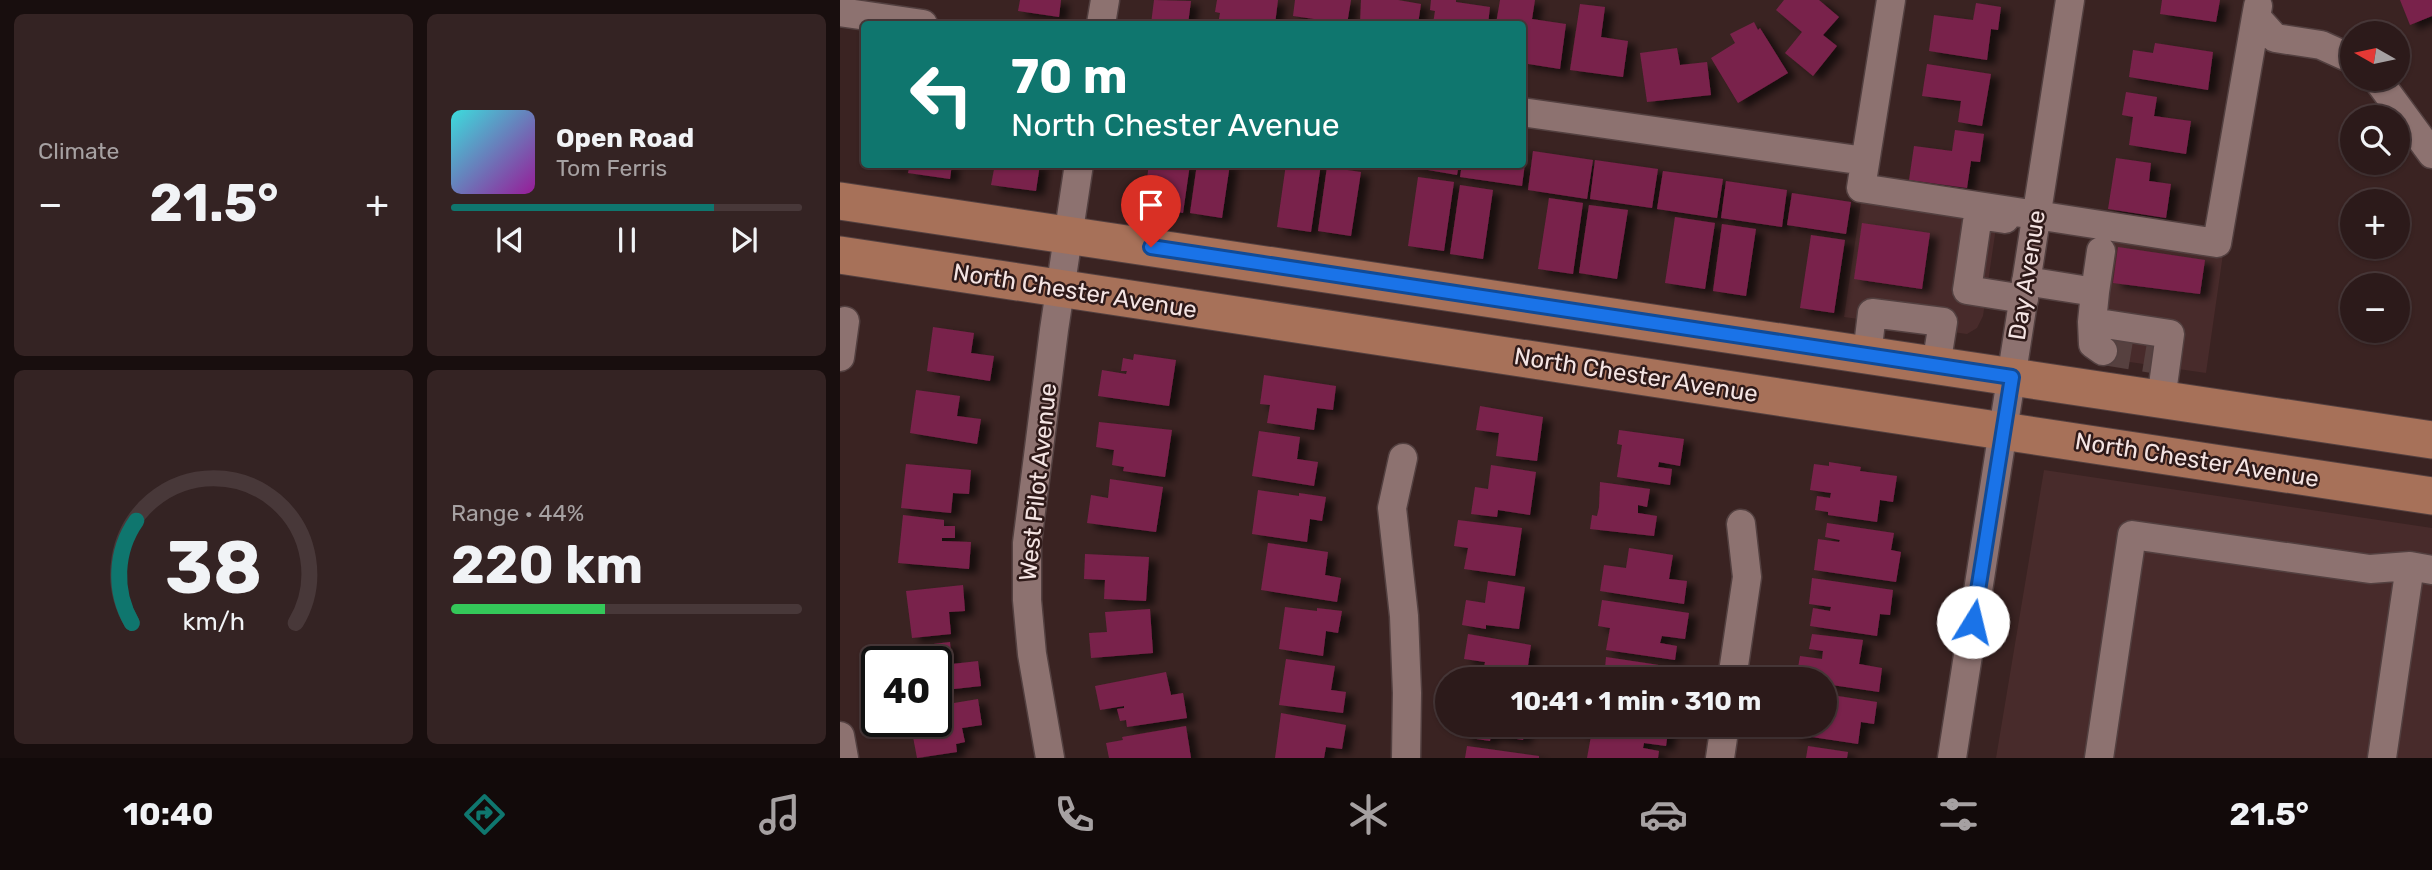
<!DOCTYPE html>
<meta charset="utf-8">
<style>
body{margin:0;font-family:Rubik,sans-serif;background:#342323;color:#f1f3f6;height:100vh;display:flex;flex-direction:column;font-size:26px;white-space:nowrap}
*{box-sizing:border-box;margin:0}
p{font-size:23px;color:#a6a1a2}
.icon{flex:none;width:38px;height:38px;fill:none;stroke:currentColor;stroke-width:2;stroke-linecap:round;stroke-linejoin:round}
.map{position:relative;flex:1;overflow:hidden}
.side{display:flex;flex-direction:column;gap:14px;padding:14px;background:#180e0e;width:840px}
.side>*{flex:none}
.banner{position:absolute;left:21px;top:21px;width:665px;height:147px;border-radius:7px;box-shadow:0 2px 5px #0004,0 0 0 2px #483839;background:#0f766e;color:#fff;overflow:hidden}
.needle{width:46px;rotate:279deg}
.buttons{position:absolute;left:1500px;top:21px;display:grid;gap:14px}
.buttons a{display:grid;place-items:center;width:70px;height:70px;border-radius:50%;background:#2c1a1a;box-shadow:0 2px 5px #0004,0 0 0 2px #483839;font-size:35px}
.speed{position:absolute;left:21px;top:646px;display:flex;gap:14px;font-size:35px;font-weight:700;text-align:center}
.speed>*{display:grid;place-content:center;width:91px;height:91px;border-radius:50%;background:#2c1a1a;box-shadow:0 2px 5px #0004,0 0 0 2px #483839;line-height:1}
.speed .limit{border:4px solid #111;border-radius:10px;background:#fff;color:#111}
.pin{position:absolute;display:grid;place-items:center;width:60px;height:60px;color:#fff;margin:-72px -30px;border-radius:50% 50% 50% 0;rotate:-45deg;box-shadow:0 0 7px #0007}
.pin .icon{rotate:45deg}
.me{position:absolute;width:77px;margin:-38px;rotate:9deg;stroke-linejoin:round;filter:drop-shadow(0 0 5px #0008)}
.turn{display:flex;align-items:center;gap:24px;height:147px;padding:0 35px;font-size:32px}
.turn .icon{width:91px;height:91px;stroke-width:2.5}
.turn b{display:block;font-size:49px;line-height:60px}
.big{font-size:52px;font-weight:700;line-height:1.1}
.side .card{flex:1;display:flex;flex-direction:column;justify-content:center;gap:10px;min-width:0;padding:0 24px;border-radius:10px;background:#342323}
.side .dial{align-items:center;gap:0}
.dial svg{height:182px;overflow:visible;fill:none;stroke:#483839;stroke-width:7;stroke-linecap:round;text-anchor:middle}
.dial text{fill:#f1f3f6;stroke:none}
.song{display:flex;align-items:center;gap:21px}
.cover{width:84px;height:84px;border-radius:10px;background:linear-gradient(135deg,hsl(180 70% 55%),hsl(300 70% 35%))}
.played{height:7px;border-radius:4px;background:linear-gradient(90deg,#0f766e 75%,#483839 75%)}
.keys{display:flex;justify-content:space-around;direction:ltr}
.heat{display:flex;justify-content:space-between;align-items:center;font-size:38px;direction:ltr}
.charge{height:10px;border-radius:5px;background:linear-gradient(90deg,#34c759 44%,#483839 0)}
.side .tiles{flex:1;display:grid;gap:14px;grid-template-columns:repeat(2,1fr)}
.trip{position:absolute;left:595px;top:667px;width:402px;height:70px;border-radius:35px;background:#2c1a1a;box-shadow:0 2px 5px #0004,0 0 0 2px #483839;font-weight:700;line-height:70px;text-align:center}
.dock{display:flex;height:112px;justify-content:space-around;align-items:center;background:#120a0a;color:#a6a1a2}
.dock .icon{width:49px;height:49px}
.dock .selected{color:#0f766e}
.dock b{font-size:32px;color:#f1f3f6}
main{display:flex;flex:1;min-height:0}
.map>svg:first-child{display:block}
.built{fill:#482b2b}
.building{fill:#79224b;filter:url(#shadow)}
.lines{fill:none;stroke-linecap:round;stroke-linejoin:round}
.minor-tunnel{stroke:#56403f;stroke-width:28;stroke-dasharray:28 14;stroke-linecap:butt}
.minor-casing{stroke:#534040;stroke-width:31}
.major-casing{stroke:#534040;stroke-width:39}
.minor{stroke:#8d7270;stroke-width:28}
.major{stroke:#a77159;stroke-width:37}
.route-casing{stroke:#114b97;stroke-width:18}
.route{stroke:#1a73e8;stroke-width:12}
.labels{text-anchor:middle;stroke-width:5;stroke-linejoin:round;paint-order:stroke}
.street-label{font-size:24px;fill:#f4e4e3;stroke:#2f1a19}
</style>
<main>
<section class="side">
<div class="tiles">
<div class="card"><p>Climate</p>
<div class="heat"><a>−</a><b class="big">21.5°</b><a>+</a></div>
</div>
<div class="card">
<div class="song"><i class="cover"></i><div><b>Open Road</b><p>Tom Ferris</p></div></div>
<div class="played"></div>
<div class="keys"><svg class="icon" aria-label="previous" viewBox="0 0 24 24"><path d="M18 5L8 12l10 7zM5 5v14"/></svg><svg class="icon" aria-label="pause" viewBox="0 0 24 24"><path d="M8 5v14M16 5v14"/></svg><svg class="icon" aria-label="next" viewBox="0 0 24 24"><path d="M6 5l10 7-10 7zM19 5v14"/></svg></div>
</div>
<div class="card dial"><svg viewBox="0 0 100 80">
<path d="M14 69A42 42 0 1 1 86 69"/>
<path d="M14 69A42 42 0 0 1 16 24" stroke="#0f766e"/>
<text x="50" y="56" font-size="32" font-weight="700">38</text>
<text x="50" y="72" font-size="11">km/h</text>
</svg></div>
<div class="card"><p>Range · 44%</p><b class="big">220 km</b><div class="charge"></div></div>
</div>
</section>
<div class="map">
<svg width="1592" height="758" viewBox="0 0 1592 758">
<defs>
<filter id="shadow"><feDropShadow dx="8" dy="4.5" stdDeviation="3.5" flood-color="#0009"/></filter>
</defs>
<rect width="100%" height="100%" fill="#3a2322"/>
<path class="built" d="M1021 202 1157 221 1143 316 1137 328 1127 334 1004 317Z
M1250 236 1383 254 1366 373 1255 357 1244 352 1237 341Z
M1204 470 1592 528V758H1156Z"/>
<path class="building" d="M180 0H221L219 17 178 11Z
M314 0 351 1 348 24H311Z
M377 0H438L435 24H378L380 13 375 12Z
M455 0H511L507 24H480L481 20 453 16Z
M521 0H558L581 4 578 24H520Z
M591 0H616V2L650 7 648 24H593L595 11 590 10Z
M660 0H695L692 19 726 24 720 69 682 63V24H656Z
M944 0H979L999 17 983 35 997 46 973 76 945 53 962 32 936 10Z
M1322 0H1380L1376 22 1320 14Z
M1560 0H1592V16L1570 25Z
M1136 3 1161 7 1158 30 1151 29 1147 60 1089 51 1094 15 1133 20Z
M740 4 765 7 761 37 788 41 783 77 730 70Z
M914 22 918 30 920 28 948 73 898 103 871 58 895 43 890 34Z
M1315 43 1373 52 1368 90 1289 77 1293 50 1313 53Z
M837 48 840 65 867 62 871 95 807 102 800 53Z
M1087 64 1151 74 1142 126 1118 122 1121 101 1082 96Z
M1286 92 1317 97 1314 116 1351 121 1346 154 1289 145 1293 117 1282 115Z
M1115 130 1144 134 1140 162 1131 161 1127 188 1069 180 1074 146 1112 151Z
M682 147 687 148 682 186 620 177 622 164H682Z
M693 151 753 160 747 199 688 190Z
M1276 158 1311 163 1309 181 1331 184 1326 218 1268 209Z
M755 160 818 169 812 208 750 199Z
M34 164H61V170Z
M70 164H112L110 179 68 173Z
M155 164H200L196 191 151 185Z
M309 164H350L343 213 303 207Z
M357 164H390L382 218 350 213Z
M446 164H481L471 232 437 227Z
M553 164H619L617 175Z
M487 167 521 172 511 236 478 231Z
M823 171 883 179 877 218 817 209Z
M578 177 614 182 604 251 568 246Z
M886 181 947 190 942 227 881 218Z
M620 185 653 190 643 259 610 254Z
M952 193 1011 202 1006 234 947 225Z
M709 198 743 203 733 274 698 269Z
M749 205 788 210 777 279 739 273Z
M835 217 875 223 865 289 825 283Z
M1022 223 1090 233 1082 289 1014 279Z
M882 224 916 229 906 296 873 291Z
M971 235 1005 240 994 313 960 308Z
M1278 247 1365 260 1360 294 1273 283Z
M93 327 134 333 131 353 154 356 150 381 87 371Z
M294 354 336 360 329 406 258 396 262 370 286 374 287 371H281L283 358 293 360Z
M424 375 496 386 493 410 477 408 474 430 427 423 430 405 420 404Z
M76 390 120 396 117 416 141 419 137 444 70 433Z
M640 406 703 417 697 461 656 456 659 433 636 430Z
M259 422 332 430 325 477 283 471 284 467 272 465 274 450 256 447Z
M779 430 844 439 840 466 819 462 818 467 832 469 830 485 777 477 782 445 777 444Z
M419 431 460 437 457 459 478 462 474 486 412 476Z
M989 462 1021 467 1020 471 1057 476 1053 502 1040 500 1037 522 988 515V512L975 510 977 496 990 498 991 493 970 490 974 464 989 466Z
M66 464 131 470 129 494 113 493 111 513 61 508Z
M651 465 696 472 690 515 658 510 657 517 631 514 635 487 648 489Z
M270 479 323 487 316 532 247 523 251 495 268 498Z
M760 482 810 489 807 507 798 505V513L817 516 814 536 750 529 752 515 757 516 759 507Z
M418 490 459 496V493L486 497 482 521 470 519 467 542 412 534Z
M63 515 104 520V526H115V538H102V541L131 542 129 569 58 563Z
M618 520 682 528 675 576 624 569 628 548 614 546Z
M987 523 1054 533 1051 550 1061 552 1056 582 974 570 978 539 999 542 1000 540 985 537Z
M428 543 488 552 485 575 501 578 497 602 421 590Z
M789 548 833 555 829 579 847 581 844 604 760 591 764 565 786 568Z
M245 554 309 557 306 601 264 599 265 580 244 579Z
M972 578 1053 590 1050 615 1040 614 1037 636 970 626 973 608 990 611 991 607 969 604Z
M648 581 685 587 679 629 646 625V629L622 625 626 600 645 603Z
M123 585 125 611 109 612 111 634 72 638 66 591Z
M762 600 849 613 845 639 822 636 820 643 837 646 835 660 766 650 770 628 758 626Z
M445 607 477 611V608L502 611 498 633 486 631 483 656 439 649Z
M310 609 313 653 251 658 249 633 267 632 265 612Z
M628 634 691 645 686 679H642L645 662 624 659Z
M972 634 1023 640 1019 664 1042 668 1039 692 985 684V679H956L960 656 982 659 983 651 969 649Z
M110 642 112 664 138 661 141 686 96 691V662H79L77 646Z
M766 657 832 667 830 679H764Z
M446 659 495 666 491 690 506 692 503 713 439 705Z
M326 672 331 695 343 693 347 718 287 727 286 720 280 721 277 709 284 708V706L260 710 255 686Z
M985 694 1037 702 1034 724 1021 722 1018 744 952 734 953 724H985Z
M138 699 142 725 122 728 125 742 116 744 117 752 77 758 70 721H96V706Z
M441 713 506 725 502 749 486 747 484 758H435Z
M625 724H686L683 740 651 735 650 741 623 737Z
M743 724H829L826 746 804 743 803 748 819 751 818 758H747L751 736 741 734Z
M346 726 351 758H269L266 743 283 740 282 737Z
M627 746 699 756V758H625Z
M968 746 1008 752 1007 758H966Z"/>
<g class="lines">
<path class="minor-tunnel" d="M1263 351 1312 359"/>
<g class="minor-casing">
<path id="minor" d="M1051 0 1021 188 1377 243 1416 17
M1418 6 1416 17 1435 38 1481 45 1512 59
M0 12 83 24
M261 24 265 0
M1537 79 1592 154
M682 112 1025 161
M1165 219 1138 215 1127 290 1184 299
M1186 281 1255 292 1252 322 1330 334 1321 400
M1255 292 1261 251
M1252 322 1253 344 1263 351
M1027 355 1032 313 1103 322 1096 366
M0 357 5 321
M563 458 552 508 564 616 567 693 566 758
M892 679 907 577 901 524
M0 736 4 758
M210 758 192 654 187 600V543L214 330 239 164
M880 758 885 724
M1112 758 1230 0
M1259 758 1292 535 1530 569 1570 566
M1542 758 1570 566 1592 570"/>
</g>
<g class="major-casing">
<path id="major" d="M0 201 1592 440
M0 255 1592 496"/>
</g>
<use href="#minor" class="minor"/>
<use href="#major" class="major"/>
</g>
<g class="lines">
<g class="route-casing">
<path id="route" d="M311 247 1172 377 1133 622"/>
</g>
<use href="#route" class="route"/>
</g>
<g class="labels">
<g class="street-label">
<text transform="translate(1187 275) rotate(-81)" y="8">Day Avenue</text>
<text transform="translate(235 291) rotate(9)" y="8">North Chester Avenue</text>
<text transform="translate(796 375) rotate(9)" y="8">North Chester Avenue</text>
<text transform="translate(1357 460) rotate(9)" y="8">North Chester Avenue</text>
<text transform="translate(198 482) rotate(-84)" y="8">West Pilot Avenue</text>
</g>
</g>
</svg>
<div class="buttons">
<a><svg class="needle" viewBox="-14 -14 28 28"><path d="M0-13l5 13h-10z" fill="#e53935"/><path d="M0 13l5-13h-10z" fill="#a6a1a2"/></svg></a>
<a><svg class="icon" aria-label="search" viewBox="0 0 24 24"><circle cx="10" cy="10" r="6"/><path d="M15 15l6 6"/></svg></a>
<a>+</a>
<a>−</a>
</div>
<div class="speed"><div class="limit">40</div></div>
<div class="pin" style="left:311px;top:247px;background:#d93025"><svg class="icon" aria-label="arrive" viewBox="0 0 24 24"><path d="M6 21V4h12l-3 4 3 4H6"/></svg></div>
<svg class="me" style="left:1133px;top:622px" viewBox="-20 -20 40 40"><circle r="19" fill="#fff"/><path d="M0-13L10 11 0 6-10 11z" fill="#1a73e8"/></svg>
<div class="trip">10:41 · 1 min · 310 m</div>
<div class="banner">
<div class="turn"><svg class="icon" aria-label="left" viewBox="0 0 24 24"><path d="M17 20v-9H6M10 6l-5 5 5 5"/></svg><div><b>70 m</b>North Chester Avenue</div></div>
</div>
</div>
</main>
<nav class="dock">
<b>10:40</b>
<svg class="icon selected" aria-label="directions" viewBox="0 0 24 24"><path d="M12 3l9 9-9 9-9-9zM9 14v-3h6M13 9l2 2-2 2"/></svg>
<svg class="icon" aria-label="music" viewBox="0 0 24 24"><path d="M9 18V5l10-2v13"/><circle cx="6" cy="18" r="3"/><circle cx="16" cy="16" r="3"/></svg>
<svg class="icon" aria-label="phone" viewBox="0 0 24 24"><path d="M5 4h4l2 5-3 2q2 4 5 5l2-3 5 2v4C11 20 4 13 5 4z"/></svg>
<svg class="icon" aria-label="climate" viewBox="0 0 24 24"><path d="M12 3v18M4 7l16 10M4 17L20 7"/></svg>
<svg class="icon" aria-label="car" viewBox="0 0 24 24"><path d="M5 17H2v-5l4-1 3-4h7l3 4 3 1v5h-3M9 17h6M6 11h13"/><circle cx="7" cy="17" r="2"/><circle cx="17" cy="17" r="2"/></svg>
<svg class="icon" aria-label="filters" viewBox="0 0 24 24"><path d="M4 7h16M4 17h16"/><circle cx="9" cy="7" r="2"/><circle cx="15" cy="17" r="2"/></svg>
<b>21.5°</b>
</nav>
